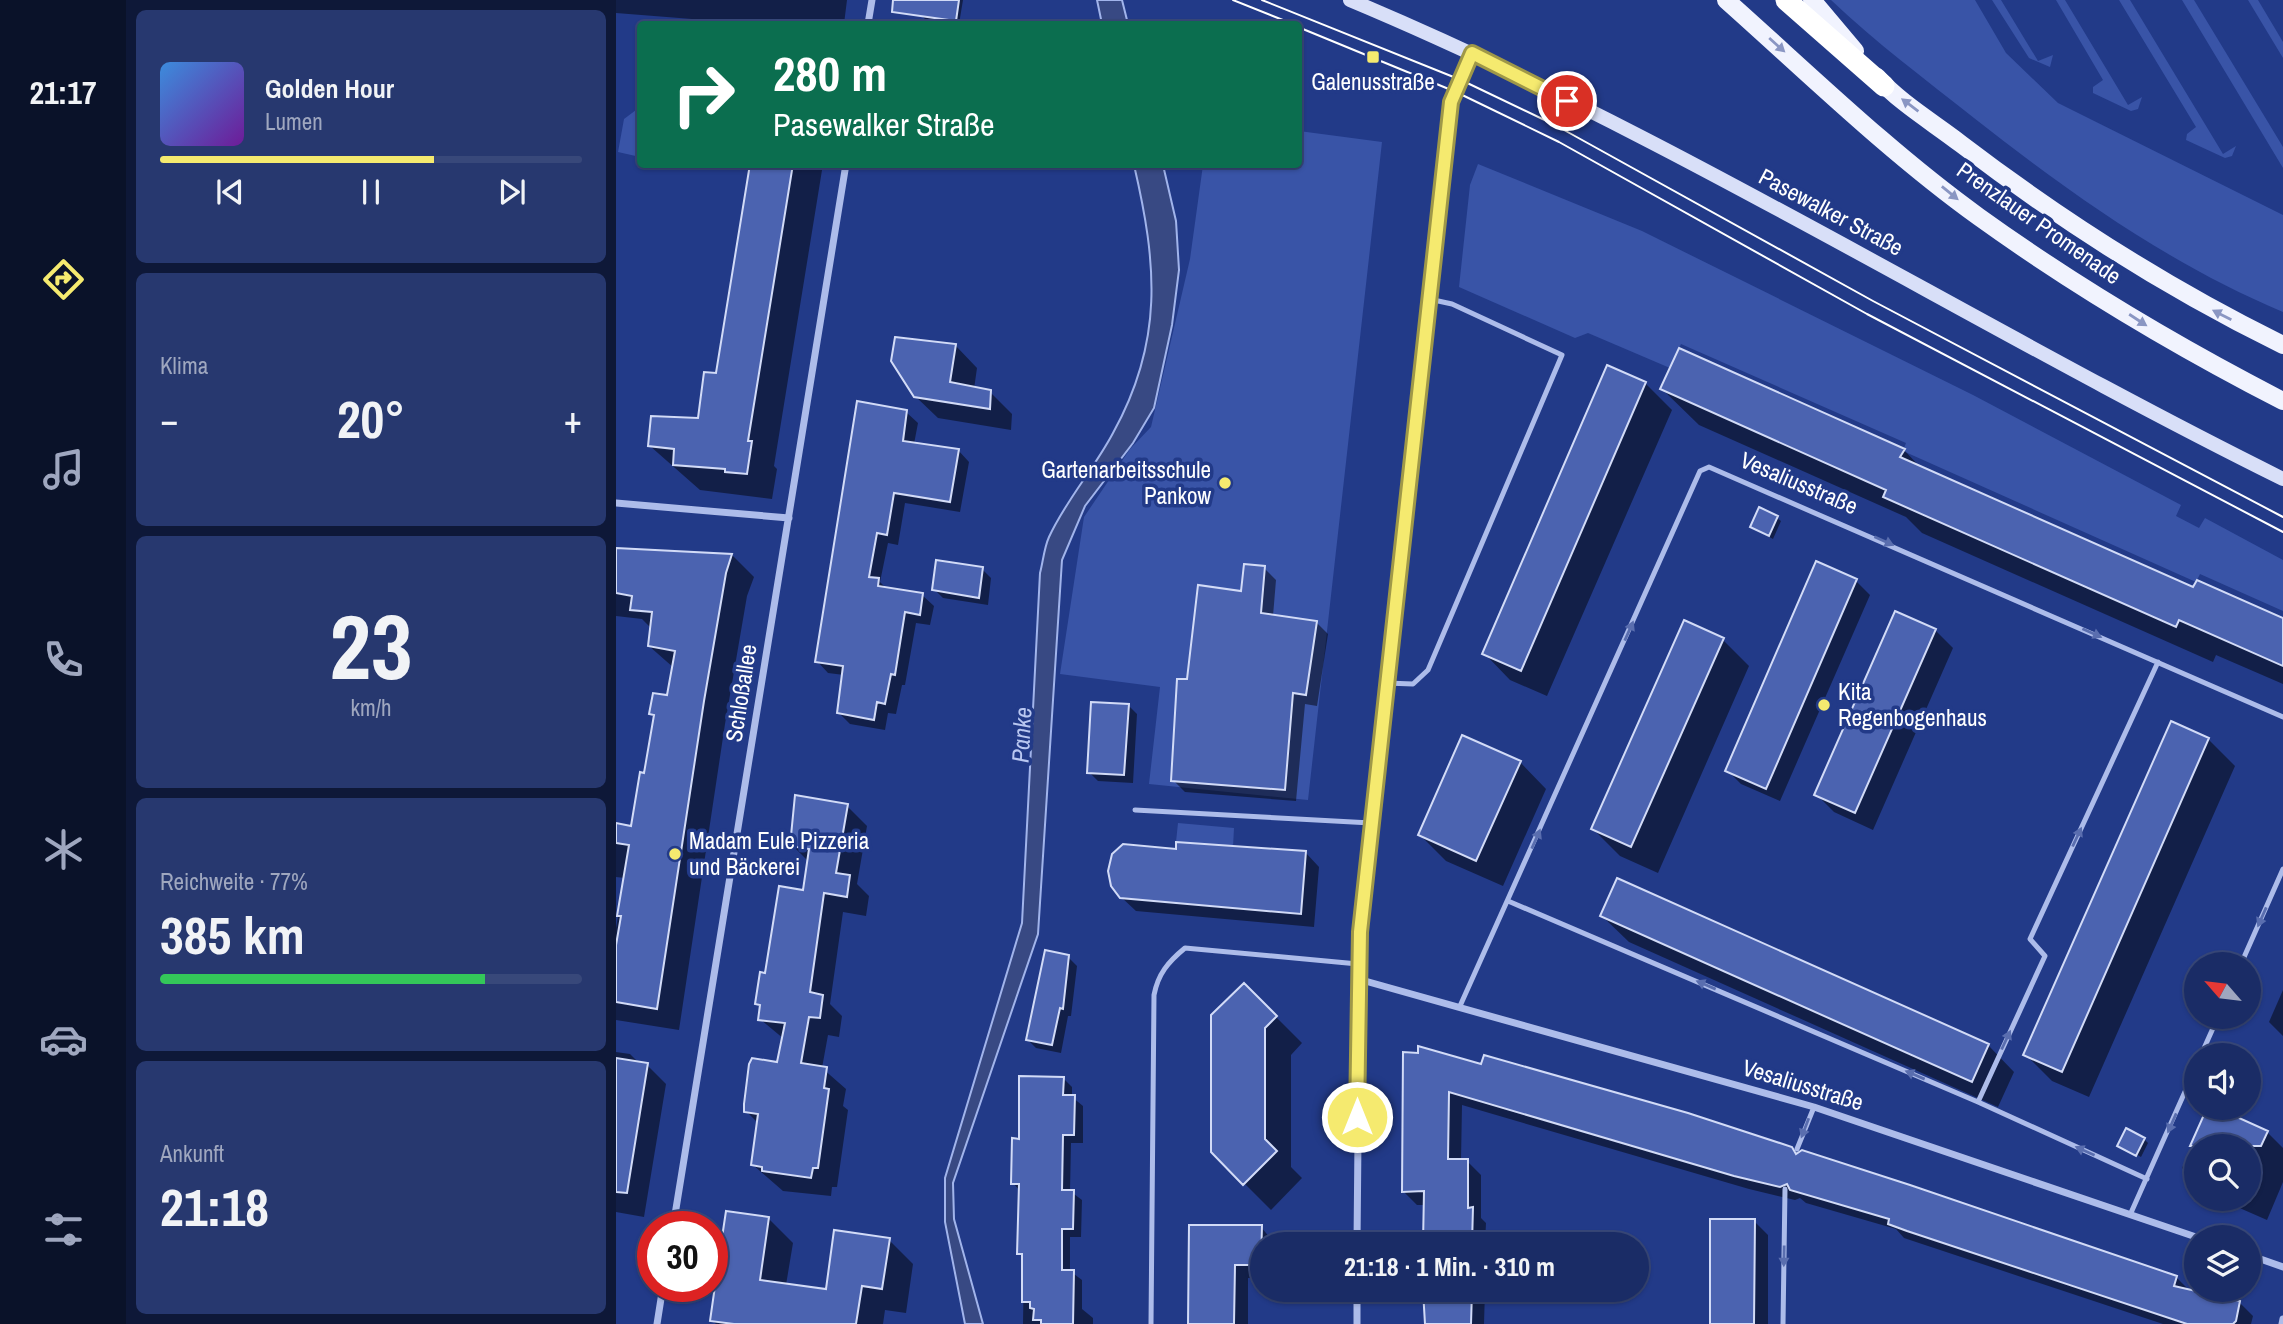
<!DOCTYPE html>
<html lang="de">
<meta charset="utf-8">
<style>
body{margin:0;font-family:"Archivo Narrow",sans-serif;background:#27386f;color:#f1f3f6;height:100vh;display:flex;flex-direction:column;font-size:26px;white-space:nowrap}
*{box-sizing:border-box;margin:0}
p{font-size:23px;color:#9fa7bf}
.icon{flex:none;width:38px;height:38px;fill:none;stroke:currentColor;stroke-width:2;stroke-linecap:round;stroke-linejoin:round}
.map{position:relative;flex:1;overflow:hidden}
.side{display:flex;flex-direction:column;gap:10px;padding:10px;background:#0e1838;width:490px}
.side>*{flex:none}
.top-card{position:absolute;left:21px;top:21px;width:665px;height:147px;border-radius:7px;box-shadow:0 2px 5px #0004,0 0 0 2px #38487a;background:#0b6e4f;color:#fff;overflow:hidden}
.needle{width:46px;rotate:298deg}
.buttons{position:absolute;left:1568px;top:952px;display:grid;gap:14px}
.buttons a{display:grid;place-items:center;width:77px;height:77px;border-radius:50%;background:#1a2c66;box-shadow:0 2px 5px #0004,0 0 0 2px #38487a;font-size:35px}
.speed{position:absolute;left:21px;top:1211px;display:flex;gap:14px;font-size:35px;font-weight:700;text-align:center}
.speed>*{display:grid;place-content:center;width:91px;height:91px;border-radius:50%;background:#1a2c66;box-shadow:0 2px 5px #0004,0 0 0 2px #38487a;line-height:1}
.speed .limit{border:10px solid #d22;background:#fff;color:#111}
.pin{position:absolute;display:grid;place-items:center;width:60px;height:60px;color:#fff;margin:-30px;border:4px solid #fff;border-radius:50%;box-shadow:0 2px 7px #0007}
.me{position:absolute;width:77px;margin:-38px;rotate:0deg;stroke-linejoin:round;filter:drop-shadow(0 0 5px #0008)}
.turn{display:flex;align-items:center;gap:24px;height:147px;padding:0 21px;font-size:32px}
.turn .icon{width:91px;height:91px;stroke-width:2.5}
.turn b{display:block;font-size:49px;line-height:60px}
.big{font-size:52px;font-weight:700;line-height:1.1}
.side .card{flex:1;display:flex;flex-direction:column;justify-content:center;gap:10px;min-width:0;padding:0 24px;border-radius:10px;background:#27386f}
.side .dial{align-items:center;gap:0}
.dial b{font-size:91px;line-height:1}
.song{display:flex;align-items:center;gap:21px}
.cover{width:84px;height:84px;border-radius:10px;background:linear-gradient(135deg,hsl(210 70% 55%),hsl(280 70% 35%))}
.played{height:7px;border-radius:4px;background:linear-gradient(90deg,#f5ea6f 65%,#38487a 65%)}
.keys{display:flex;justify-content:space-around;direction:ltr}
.heat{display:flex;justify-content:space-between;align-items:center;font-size:38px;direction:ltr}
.charge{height:10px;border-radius:5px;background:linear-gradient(90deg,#34c759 77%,#38487a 0)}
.trip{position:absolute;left:634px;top:1232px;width:399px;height:70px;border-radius:35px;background:#1a2c66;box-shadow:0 2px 5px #0004,0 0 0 2px #38487a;font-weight:700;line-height:70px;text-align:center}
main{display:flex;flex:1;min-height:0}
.tabs{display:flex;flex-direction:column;width:126px;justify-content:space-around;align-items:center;background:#0a1229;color:#9fa7bf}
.tabs .icon{width:49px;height:49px}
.tabs .current{color:#f5ea6f}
.tabs b{font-size:32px;color:#f1f3f6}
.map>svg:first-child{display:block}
.green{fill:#3954a7}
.water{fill:#384983;stroke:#a1b4eb;stroke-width:2}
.shadow{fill:#0007}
.building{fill:#4b63b0;stroke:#d2dbf7;stroke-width:2}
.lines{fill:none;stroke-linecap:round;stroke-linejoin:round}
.lane{stroke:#adbcea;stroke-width:5}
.street{stroke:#adbcea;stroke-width:7}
.secondary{stroke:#d8dff8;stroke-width:14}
.primary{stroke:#f1f3fe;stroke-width:18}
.highway{stroke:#fff;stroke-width:21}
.tram{stroke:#fff;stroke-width:2}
.oneway{fill:#8a96c3}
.oneway2{fill:#5a6eaf}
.route-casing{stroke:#9f9848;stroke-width:18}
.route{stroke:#f5ea6f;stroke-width:12}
.poi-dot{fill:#f5ea6f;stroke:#223a88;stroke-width:2.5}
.labels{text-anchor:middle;stroke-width:7;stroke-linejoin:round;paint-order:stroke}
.poi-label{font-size:23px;fill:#fff;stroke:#223a88;text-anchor:start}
.street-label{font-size:23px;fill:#fff;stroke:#223a88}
.water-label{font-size:24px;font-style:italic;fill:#b9c7f1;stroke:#223a88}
</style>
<main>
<nav class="tabs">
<b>21:17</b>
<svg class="icon current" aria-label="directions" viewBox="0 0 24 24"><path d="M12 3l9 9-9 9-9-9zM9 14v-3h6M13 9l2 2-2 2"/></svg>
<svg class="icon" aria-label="music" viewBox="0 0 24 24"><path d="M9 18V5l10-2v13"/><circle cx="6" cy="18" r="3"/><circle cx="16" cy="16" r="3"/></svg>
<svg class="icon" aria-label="phone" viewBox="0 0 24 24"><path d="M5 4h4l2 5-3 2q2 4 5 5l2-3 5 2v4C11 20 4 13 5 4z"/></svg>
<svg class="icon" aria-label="climate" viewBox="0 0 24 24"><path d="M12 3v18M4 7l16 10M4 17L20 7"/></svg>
<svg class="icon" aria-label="car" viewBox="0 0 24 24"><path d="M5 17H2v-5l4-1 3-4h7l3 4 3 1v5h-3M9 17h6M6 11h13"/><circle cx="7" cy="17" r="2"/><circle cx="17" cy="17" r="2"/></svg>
<svg class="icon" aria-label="filters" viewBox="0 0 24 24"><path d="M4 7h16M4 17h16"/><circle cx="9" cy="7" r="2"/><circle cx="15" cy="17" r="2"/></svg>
</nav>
<section class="side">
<div class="card">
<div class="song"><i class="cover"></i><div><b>Golden Hour</b><p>Lumen</p></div></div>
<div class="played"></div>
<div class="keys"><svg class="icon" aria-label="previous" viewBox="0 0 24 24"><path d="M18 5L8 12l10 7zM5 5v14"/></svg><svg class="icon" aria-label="pause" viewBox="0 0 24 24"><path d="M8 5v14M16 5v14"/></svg><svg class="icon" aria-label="next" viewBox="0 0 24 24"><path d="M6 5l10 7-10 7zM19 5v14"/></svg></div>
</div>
<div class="card"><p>Klima</p>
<div class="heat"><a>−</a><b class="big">20°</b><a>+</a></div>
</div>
<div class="card dial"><b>23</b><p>km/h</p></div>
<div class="card"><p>Reichweite · 77%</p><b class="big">385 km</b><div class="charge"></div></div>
<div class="card"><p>Ankunft</p><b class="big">21:18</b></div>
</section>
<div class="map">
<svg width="1667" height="1324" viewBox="0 0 1667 1324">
<rect width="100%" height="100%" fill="#223a88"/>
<path class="green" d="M1215 0H1359L1390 53 1442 103 1667 215V312C1553 264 1455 194 1358 118 1309 79 1260 43 1215 0Z
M1376 0H1385L1422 61 1437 55 1434 67 1413 58Z
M1440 0H1449L1512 105 1526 97 1522 109 1515 111 1477 93V87L1487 80Z
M1503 0H1514L1607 154 1620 146 1616 156 1609 158 1570 140 1571 134 1580 127Z
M1566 0H1578L1667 147V168Z
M1632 0H1642L1667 42V58Z
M24 107V157L2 152 8 119Z
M683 131 766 142 692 800 533 784 544 687 444 674 468 517 514 449 535 427 574 259 587 165 682 164Z
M862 164 1026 231 1357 395 1565 505 1560 516 1583 528 1589 518 1667 560V611L1584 574 1580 582 1287 451 1290 443 1065 344 1054 368 972 333 959 338 843 287 854 185Z
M562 823 618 828 617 847 560 842Z"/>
<path class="water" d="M481 0H506L512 24H486Z
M518 165H547L560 221 563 270 556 325 538 408 517 443 469 506 446 560 422 934 337 1183 338 1219 367 1324H349L329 1222V1178L406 923 424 573C427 562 428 548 433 537 450 500 478 469 497 433 548 341 541 264 518 165Z"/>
<path class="shadow" d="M0 0H231L228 24H139L0 13Z
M307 0H347L343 24 309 19 305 15Z
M135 164H207L158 466 161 469 156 499 84 490 34 446 83 420 101 375Z
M340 346 361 368 358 389 374 392 396 414 395 430 322 418 299 396Z
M1029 383 1056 410 931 696 894 680 868 653Z
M1046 389 1288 450 1306 469 1578 590 1582 582 1667 620V684L1600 655 1597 662 1306 533 1290 517 1083 425Z
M290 412 302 423 298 444 342 450 353 462 344 512 289 503 282 545 272 543 264 582 271 589 306 595 318 606 314 625 300 623 289 685H286L280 714 272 713 269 730 234 724 223 713 228 675 212 673 201 661Z
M1161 518 1165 521 1157 539 1136 527Z
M0 548 116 555 138 577 131 596 109 724 63 1030 0 1020V928L9 878 0 877V825L17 828 39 718 35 714 53 697 58 668 33 646 36 629 26 619 0 616Z
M1201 564 1240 581 1254 595 1164 801 1125 784 1111 770Z
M648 568 660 580 657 616 700 622 712 634 701 706 689 704 680 801 569 792 557 780 627 593Z
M366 569 375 578 372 605 327 598 318 589Z
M1319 630 1337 648 1257 830 1218 812 1200 794Z
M1107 640 1133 666 1042 873 1004 856 977 829Z
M512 705 521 714 517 783 482 781 473 772Z
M1592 739 1619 766 1473 1097 1436 1081 1409 1054Z
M904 762 930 789 887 886 830 861 804 835Z
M231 806 251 826 241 884 253 896 250 916 227 912 214 1004 226 1016 223 1037 212 1035 206 1068 230 1089 227 1106 232 1110 221 1187H216L215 1196 167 1191 137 1165 143 1124 130 1111 163 1064 168 1039 144 1019 146 1008 141 1004 151 975 189 892 193 862 176 845Z
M561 851 690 853 703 867 698 927 520 911 505 897Z
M986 916 1372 1045 1398 1072 1382 1107 1013 942Z
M452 957 461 966 455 1016H452L445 1053 420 1048 411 1039Z
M628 985 686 1043 675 1055V1167L686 1178 655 1210 596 1151Z
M1667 990V1036L1653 1022Z
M0 1052 14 1054 23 1063 31 1065 50 1084 28 1217 0 1212Z
M789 1054 1175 1149 1182 1155 1560 1277 1574 1291 1623 1302 1637 1316 1635 1324H1547L1306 1244 1288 1238 1280 1229 1190 1203 1184 1198 1179 1200 1133 1189 846 1105 845 1161H851L865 1175V1218L870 1223 869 1244H810V1205H801L787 1191Z
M447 1078 456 1087V1097L467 1106V1143H455L454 1191 466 1200 465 1237H454V1271L466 1280V1309L477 1318V1324H407L408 1258 403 1253 404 1191 397 1183 404 1140Z
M1593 1108 1651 1132 1667 1148V1182L1651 1220 1603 1199H1633V1146H1580V1181L1566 1168Z
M1528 1139 1532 1143 1525 1157 1505 1146Z
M152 1218 177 1243 170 1285 211 1291 273 1240 297 1264 290 1313 269 1310 267 1324H100L96 1320Z
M1138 1221 1152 1235V1324H1096Z
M645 1227 659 1244H646V1278H632V1324H574Z
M810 1290H869L868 1324H810Z"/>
<path class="building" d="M277 0H343L340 21 276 12Z
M134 164H177L132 441H136L131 474 109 472V469L57 465 58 449 32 446 35 416 82 418 88 372 100 373Z
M279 337 340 344 334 382 375 390 374 409 298 397 275 361Z
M1063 348 1289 449 1284 457 1577 587 1581 580 1667 618V666L1563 620 1560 627 1267 497 1270 490 1044 389Z
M991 365 1030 382 905 671 866 654Z
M241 401 291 410 287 441 343 449 334 502 278 493 271 535 261 533 253 577 263 578 262 586 307 593 304 615 289 612 279 675 275 674 269 704 261 702 258 720 221 713 227 666 199 662Z
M1143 507 1162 516 1153 536 1134 527Z
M0 548 116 554 110 573 88 701 41 1009 0 1002V945L5 916H1L13 845 0 843V823L15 826 24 772 28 773 38 715 33 714 37 693 51 695 59 651 32 646 36 612 14 610 16 596 0 593Z
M320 560 367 567 363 598 316 590Z
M1200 561 1241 579 1150 789 1109 771Z
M628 564 649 566 645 613 701 621 690 695 677 693 669 790 555 781 561 679H571L582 585 625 591Z
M1279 611 1320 629 1239 813 1198 795Z
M1068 620 1108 638 1015 847 975 829Z
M475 702 513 704 508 775 471 773Z
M1555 721 1593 738 1446 1072 1407 1055Z
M846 735 905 761 860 861 802 835Z
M179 795 232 804 220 873 234 875 231 897 208 893 194 992 207 995 204 1018 193 1017 185 1063 211 1067 208 1088 213 1089 202 1168H197L195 1178 146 1171V1167L135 1165 142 1114 128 1112V1104L133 1064 136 1058 161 1062 169 1023 142 1020 144 1005 139 1004 144 972 149 973 163 886 187 890 193 849 174 846Z
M560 842 690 851 685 914 504 898 495 886 492 871 496 854 507 844 560 849Z
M1001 878 1373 1044 1356 1082 984 916Z
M429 950 453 955 447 1009 444 1008 436 1045 410 1040Z
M628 983 661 1016 649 1028V1139L661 1151 627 1185 595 1152V1015Z
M802 1046 865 1064 868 1055 1072 1113 1176 1147 1180 1154 1186 1150 1294 1185 1561 1276 1558 1286 1624 1301 1620 1321 1617 1324H1571L1291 1231 1272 1224 1273 1219 1174 1190 1171 1184 1164 1187 1118 1176 833 1092 832 1159H852V1208L857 1207 856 1244H807L808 1191 786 1192 787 1052 802 1053Z
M0 1058 32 1063 11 1193 0 1192Z
M403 1076 448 1077 447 1095H459L458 1135H447L446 1190H458L457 1229H446V1270H458L457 1324H425V1320H417L418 1309 414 1308V1302H406V1254H401L403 1184H395L396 1138 403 1139Z
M1591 1108H1601L1652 1131 1645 1146H1574Z
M1510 1128 1529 1138 1520 1156 1501 1146Z
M110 1211 153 1217 144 1280 210 1289 218 1230 274 1238 266 1289 246 1286 240 1324H118L94 1321 100 1279 96 1276V1266L98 1255 104 1251Z
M1094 1219H1139L1138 1324H1094Z
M573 1225H646L645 1265H619L618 1324H572Z
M807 1290H856L855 1324H809Z"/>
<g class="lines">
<path class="lane" d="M770 683 797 684 812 670 946 355 836 304 813 299
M519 810 755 823
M892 901 1362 1102 1531 1179
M1625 964 1667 869
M844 1006 1084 471 1093 467 1667 717
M1585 1055 1602 1017
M1362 1102 1429 956 1414 939 1542 662
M1181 1149 1198 1107
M1514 1215 1580 1067
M535 1324 538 995C542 974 552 962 569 948L742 964
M1167 1324 1169 1189"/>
<path class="street" d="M252 24 256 0
M0 503 173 518
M742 979 1198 1107 1580 1237
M57 1227 230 164
M741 1244 744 932 835 102 856 54
M1633 1255 1667 1267
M41 1324 47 1286
M741 1324V1290
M1666 1324 1667 1319"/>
<path class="secondary" d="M734 0C1057 135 1354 324 1667 479"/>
<path class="primary" d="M1110 0C1192 73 1274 153 1363 217 1459 286 1562 347 1667 401
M1196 0 1239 51
M1261 77C1284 103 1318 123 1345 144 1446 221 1553 289 1667 345"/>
<path class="highway" d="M1170 0 1268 86"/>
<path class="tram" d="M617 0 677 24
M646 0 845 80 939 125 1257 301 1667 517
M682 27 840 92 943 142 1251 314 1667 532"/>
</g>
<defs><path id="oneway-solid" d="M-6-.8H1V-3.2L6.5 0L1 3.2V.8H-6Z" transform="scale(1.75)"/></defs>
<g class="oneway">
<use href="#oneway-solid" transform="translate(1161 45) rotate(42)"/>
<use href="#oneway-solid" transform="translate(1294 105) rotate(-143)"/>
<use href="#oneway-solid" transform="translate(1334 193) rotate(39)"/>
<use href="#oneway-solid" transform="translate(1606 315) rotate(-153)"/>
<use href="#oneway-solid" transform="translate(1522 320) rotate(33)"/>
</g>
<g class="oneway2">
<use href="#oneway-solid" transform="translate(1268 541) rotate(24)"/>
<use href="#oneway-solid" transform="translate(1013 631) rotate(-66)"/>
<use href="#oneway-solid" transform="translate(1476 633) rotate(24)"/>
<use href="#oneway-solid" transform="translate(1461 837) rotate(-65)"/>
<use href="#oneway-solid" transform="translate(920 839) rotate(-66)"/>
<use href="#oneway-solid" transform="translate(1646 917) rotate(114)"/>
<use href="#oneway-solid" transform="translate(1090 985) rotate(-157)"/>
<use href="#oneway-solid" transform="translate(1390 1040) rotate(-65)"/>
<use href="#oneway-solid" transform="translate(1299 1075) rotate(-157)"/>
<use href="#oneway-solid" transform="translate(1556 1123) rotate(114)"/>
<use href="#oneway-solid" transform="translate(1189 1128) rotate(111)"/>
<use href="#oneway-solid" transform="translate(1469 1151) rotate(-156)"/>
<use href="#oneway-solid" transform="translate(1168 1256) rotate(91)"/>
</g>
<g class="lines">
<g class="route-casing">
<path id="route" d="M741 1117 744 932 835 102 856 53 951 101"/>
</g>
<use href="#route" class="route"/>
</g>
<g class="poi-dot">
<rect x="750" y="50" width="14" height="14" rx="3.5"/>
<circle cx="609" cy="483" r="7"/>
<circle cx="1208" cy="705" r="7"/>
<circle cx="59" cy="854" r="7"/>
</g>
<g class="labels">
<g class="poi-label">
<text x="757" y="90" text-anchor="middle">Galenusstraße</text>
<text x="595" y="478" text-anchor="end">Gartenarbeitsschule<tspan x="595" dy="26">Pankow</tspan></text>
<text x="1222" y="700">Kita<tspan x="1222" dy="26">Regenbogenhaus</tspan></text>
<text x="73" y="849">Madam Eule Pizzeria<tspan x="73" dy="26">und Bäckerei</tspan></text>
</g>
<g class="street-label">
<text transform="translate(1215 212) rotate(28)" y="8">Pasewalker Straße</text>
<text transform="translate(1423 223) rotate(35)" y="8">Prenzlauer Promenade</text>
<text transform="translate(1183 483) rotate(23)" y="8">Vesaliusstraße</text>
<text transform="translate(125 693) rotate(-81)" y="8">Schloßallee</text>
<text transform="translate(1187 1085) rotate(17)" y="8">Vesaliusstraße</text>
</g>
<g class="water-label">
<text transform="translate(406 735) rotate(-87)" y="8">Panke</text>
</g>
</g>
</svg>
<div class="buttons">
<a><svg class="needle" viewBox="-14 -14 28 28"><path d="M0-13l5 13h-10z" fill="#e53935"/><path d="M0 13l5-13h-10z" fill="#9fa7bf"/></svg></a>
<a><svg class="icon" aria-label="sound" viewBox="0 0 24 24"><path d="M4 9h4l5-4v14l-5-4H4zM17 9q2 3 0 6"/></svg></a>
<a><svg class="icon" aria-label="search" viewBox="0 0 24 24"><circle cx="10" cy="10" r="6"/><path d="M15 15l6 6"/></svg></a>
<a><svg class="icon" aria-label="layers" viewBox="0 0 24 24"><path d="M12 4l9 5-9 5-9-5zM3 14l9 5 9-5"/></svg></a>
</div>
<div class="speed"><div class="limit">30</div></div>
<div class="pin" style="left:951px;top:101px;background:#d93025"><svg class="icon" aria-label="arrive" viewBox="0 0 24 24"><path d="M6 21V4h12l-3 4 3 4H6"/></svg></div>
<svg class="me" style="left:741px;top:1117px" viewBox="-20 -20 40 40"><circle r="17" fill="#f5ea6f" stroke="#fff" stroke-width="3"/><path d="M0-11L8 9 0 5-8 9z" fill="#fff"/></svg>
<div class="trip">21:18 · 1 Min. · 310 m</div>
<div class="top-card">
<div class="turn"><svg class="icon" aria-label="right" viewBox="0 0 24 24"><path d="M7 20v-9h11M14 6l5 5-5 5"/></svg><div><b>280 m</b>Pasewalker Straße</div></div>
</div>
</div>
</main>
